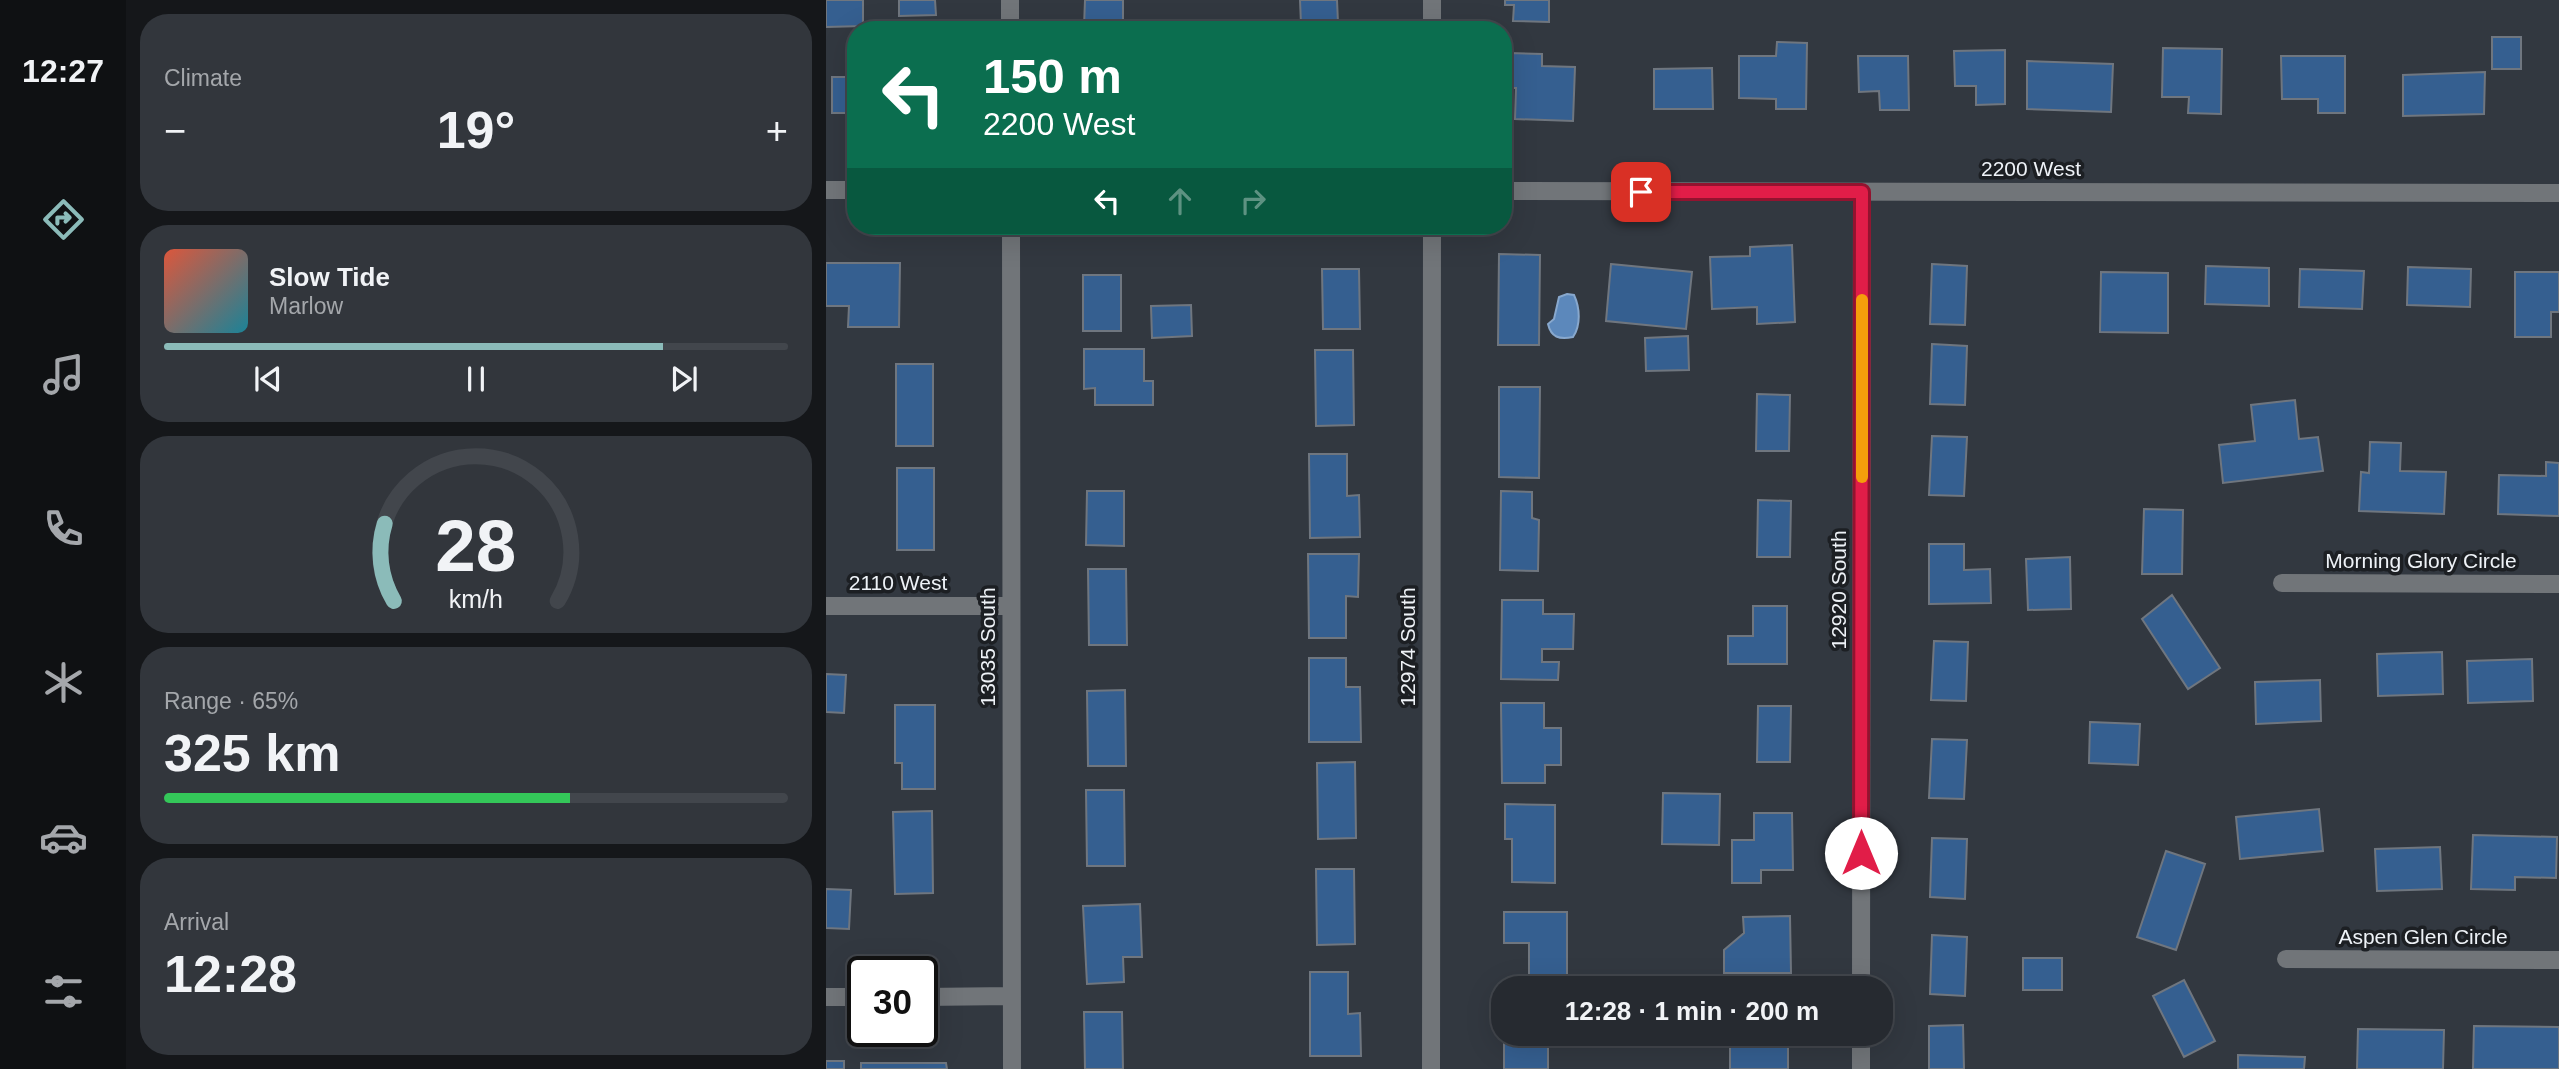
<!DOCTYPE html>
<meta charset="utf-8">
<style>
body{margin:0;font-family:Arial,sans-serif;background:#32363c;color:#f1f3f6;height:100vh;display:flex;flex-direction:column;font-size:26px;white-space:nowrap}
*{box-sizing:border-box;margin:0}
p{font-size:23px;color:#a4a7ab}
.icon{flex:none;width:38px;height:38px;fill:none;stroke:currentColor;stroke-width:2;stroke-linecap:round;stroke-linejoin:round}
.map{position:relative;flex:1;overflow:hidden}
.drawer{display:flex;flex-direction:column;gap:14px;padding:14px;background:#15171a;width:700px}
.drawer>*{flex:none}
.hud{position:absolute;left:21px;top:21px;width:665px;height:214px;border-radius:28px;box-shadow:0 7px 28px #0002,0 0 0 2px #42464c;background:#0b6e4f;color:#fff;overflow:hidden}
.speed{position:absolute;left:21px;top:956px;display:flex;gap:14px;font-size:35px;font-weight:700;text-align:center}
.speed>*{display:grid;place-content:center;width:91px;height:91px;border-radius:50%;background:#262a30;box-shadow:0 7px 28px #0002,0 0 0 2px #42464c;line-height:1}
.speed .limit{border:4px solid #111;border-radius:10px;background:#fff;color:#111}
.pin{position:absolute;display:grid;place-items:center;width:60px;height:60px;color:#fff;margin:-30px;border-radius:14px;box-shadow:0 4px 10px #0006}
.me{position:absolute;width:77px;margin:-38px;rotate:0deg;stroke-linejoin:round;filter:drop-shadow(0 0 5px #0008)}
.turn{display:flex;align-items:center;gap:24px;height:147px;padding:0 21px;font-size:32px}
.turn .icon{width:91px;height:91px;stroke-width:2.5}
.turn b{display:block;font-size:49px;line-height:60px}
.lanes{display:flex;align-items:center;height:66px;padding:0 21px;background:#0003;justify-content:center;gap:35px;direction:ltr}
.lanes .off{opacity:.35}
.big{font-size:52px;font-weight:800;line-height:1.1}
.drawer .tile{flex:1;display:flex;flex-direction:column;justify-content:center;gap:10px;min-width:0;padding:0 24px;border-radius:28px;background:#32363c}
.drawer .dial{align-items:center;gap:0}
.dial svg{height:182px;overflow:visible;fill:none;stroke:#42464c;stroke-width:7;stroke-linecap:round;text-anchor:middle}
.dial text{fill:#f1f3f6;stroke:none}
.song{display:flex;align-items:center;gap:21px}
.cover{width:84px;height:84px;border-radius:10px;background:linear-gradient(135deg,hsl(10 70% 55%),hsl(190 70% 35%))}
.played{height:7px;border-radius:4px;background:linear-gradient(90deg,#8bbbb9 80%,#42464c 80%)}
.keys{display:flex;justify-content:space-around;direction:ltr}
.heat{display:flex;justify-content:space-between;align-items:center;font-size:38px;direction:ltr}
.charge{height:10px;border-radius:5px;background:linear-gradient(90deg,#34c759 65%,#42464c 0)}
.trip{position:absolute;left:665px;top:976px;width:402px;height:70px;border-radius:28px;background:#262a30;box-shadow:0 7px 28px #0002,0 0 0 2px #42464c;font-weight:800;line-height:70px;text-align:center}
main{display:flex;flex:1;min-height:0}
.tab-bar{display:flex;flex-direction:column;width:126px;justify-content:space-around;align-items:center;background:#0f1113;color:#a4a7ab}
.tab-bar .icon{width:49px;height:49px}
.tab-bar .current{color:#8bbbb9}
.tab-bar b{font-size:32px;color:#f1f3f6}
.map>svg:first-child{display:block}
.water{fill:#5c88bb;stroke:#88a8cd;stroke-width:2}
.building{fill:#355f90;stroke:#6f767f;stroke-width:2}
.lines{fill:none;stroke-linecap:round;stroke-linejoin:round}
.street{stroke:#717579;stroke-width:18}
.route-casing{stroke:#92132f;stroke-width:18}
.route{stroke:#e11d48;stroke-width:12}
.slow{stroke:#f59e0b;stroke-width:12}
.labels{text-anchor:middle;stroke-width:7;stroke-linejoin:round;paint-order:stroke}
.street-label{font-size:21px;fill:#eef2f7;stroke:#1c1f23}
</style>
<main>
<nav class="tab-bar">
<b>12:27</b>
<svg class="icon current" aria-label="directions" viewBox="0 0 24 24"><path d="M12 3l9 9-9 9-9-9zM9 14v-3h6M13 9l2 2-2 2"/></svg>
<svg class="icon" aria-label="music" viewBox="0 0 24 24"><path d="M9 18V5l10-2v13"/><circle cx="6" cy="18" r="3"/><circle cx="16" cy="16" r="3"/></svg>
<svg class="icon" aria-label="phone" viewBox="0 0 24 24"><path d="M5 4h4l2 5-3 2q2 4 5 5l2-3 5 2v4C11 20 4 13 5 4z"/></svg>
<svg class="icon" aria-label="climate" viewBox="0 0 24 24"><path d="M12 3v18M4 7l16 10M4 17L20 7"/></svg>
<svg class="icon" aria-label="car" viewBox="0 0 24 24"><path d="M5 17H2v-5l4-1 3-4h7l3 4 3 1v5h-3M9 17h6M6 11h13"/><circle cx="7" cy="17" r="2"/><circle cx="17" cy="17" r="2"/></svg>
<svg class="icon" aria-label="filters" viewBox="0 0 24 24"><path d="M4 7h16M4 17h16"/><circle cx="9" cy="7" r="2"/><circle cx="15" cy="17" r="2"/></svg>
</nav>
<section class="drawer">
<div class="tile"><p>Climate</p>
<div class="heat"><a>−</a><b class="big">19°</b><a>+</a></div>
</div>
<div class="tile">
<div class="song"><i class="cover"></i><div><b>Slow Tide</b><p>Marlow</p></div></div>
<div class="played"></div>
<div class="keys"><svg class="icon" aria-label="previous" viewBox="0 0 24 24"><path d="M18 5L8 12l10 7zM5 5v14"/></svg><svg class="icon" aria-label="pause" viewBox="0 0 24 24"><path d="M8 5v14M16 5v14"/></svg><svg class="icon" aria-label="next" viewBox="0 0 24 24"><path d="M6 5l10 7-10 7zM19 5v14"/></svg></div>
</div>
<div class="tile dial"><svg viewBox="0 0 100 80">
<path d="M14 69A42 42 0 1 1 86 69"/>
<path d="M14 69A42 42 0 0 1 10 35" stroke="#8bbbb9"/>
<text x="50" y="56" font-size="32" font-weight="700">28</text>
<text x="50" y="72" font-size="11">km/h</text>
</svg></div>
<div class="tile"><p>Range · 65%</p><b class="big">325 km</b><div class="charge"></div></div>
<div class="tile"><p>Arrival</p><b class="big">12:28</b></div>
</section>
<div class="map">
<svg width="1733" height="1069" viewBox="0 0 1733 1069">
<rect width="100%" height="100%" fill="#323840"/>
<path class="water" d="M741 294 748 295C754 308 755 325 747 337 733 340 725 337 722 324L728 319 733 297Z"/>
<path class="building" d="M0 0H37V26L0 27Z
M73 0H109L110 15 73 16Z
M259 0H297V29L258 27Z
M474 0H511L512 23 475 24Z
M679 0H723V22L687 21 688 5H679Z
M1666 37H1695V69H1666Z
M951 42 981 43 980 109H950V99L913 98V56H950Z
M1337 48 1396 49 1395 114 1362 113 1363 97H1336Z
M1179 50V104L1150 105V86H1129L1128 51Z
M683 53 716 54V66L749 67 747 121 689 119 690 88H682Z
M1032 56H1082L1083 110H1054L1053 91 1033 92Z
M1455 56H1519V113H1492V99H1456Z
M1201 61 1287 64 1285 112 1201 109Z
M886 68 887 109H828V69Z
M1659 72 1658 114 1577 116V75Z
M6 77H30V113H6Z
M966 245 969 322 931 324V307L886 309 884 257 924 256V247Z
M673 254 714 255 713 345H672Z
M0 263H74L73 327H22L23 306H0Z
M785 264 866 272 860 329 780 321Z
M1106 264 1141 266 1139 325 1104 324Z
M1380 266 1443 268V306L1379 304Z
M1582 267 1645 269 1644 307 1581 305Z
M496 269H533L534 329H497Z
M1474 269 1538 271 1536 309 1473 307Z
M1275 272 1342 273V333L1274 332Z
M1689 272H1733V312H1725V337H1689Z
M257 275H295V331H257Z
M365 305 366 336 326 338 325 306Z
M862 336 863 370 820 371 819 338Z
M1106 344 1141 346 1139 405 1104 404Z
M258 349H318V381H327V405H269V388L258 389Z
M489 350H527L528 425 490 426Z
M70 364H107V446H70Z
M673 387H714L713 478 673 477Z
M931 394 964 395 963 451H930Z
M1469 400 1473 439 1492 437 1497 471 1397 483 1393 445 1429 441 1425 405Z
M1106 436 1141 437 1138 496 1103 495Z
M1544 442 1575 443 1574 471 1620 472 1618 514 1533 511 1535 472 1543 473Z
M483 454H521V496L533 495 534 537 484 538Z
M1720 462 1733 463V516L1672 514 1673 475 1720 476Z
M71 468H108V550H71Z
M261 491H298V546L260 545Z
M675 491 706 492V518L713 520 712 571 674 570Z
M932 500 965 501 964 557H931Z
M1318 509 1357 510 1356 574H1316Z
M1103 544H1138V570L1164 569 1165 603 1103 604Z
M482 554H533L532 597 520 596V638H483Z
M1244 557 1245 609 1202 610 1200 559Z
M262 569H300L301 645H263Z
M1346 595 1394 668 1362 689 1316 619Z
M676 600H717V614H748L747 649H716V662H733L732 680 675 679Z
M927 606H961V664H902V636H927Z
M1108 641 1142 642 1140 701 1105 700Z
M1616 652 1617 694 1552 696 1551 654Z
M483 658H520V687H534L535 742H483Z
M1706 659 1707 701 1642 703 1641 661Z
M0 674 20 675 18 713 0 712Z
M1494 680 1495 721 1430 724 1429 682Z
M299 690 300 766H262L261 691Z
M675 703H718V728H735V765H719V783H676Z
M69 705H109V789H76V763H69Z
M932 706H965L964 762H931Z
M1264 722 1314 724 1312 765 1263 763Z
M1106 739 1141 740 1138 799 1103 798Z
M529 762 530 838 492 839 491 763Z
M260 790H298L299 866H261Z
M837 793 894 794 893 845 836 844Z
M679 804 729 805V883L686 882V839H679Z
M1493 809 1497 851 1414 859 1410 817Z
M106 811 107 893 69 894 67 812Z
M928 813H966L967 870H935V883H906V840H928Z
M1647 835 1731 837 1730 878 1689 877V890L1645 889Z
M1106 838 1141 839 1139 899 1104 897Z
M1614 847 1616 889 1551 891 1549 849Z
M1340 851 1379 864 1350 950 1311 937Z
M490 869H528L529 944 491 945Z
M0 889 25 890 23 929 0 928Z
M314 904 316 957H297L298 982 261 984 257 906Z
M678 912H741V978H703V943H678Z
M964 916 965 973H898V950L918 933 917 917Z
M1106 935 1141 937 1139 996 1104 994Z
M1197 958H1236V990H1197Z
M484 972H522V1014L534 1013 535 1056H484Z
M1358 980 1389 1041 1358 1057 1327 996Z
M258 1012H296L297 1069H259Z
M1137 1025 1138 1069H1103V1026Z
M1648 1026 1733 1027V1069H1647Z
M1532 1029 1618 1030 1617 1069H1531Z
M678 1034H722V1069H678Z
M929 1034H962V1069H904V1045H929Z
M1412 1055 1479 1057 1478 1069H1412Z
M0 1061H18V1069H0Z
M35 1063H120L121 1069H35Z"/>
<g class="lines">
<path class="street" d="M184 0V30
M606 30V0
M0 190H30
M677 191 1733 193
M185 226 186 1069
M1456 583 1733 584
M0 606H185
M1460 959 1733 960
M1035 989 1036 192
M0 997H37
M96 997 186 996
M605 1069 606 226
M1035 1069V1034"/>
</g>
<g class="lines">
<g class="route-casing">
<path id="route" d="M815 192H1036L1035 853"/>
</g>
<use href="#route" class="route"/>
<path class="slow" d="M1036 477V300"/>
</g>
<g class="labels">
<g class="street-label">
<text x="1205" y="176">2200 West</text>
<text x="1595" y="568">Morning Glory Circle</text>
<text x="72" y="590">2110 West</text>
<text transform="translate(1013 590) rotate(-90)" y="7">12920 South</text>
<text transform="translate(162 647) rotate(-90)" y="7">13035 South</text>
<text transform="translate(582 647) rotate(-90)" y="7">12974 South</text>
<text x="1597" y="944">Aspen Glen Circle</text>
</g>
</g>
</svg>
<div class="speed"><div class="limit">30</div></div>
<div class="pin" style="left:815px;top:192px;background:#d93025"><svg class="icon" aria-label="arrive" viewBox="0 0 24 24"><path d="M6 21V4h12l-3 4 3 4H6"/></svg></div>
<svg class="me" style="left:1035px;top:853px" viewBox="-20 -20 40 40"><circle r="19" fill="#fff"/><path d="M0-13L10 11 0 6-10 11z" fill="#e11d48"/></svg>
<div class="trip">12:28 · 1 min · 200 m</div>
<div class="hud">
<div class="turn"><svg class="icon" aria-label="left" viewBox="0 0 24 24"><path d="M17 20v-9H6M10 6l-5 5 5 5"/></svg><div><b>150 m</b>2200 West</div></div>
<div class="lanes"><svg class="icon" aria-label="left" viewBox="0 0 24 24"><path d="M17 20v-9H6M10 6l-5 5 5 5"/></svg><svg class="icon off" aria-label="ahead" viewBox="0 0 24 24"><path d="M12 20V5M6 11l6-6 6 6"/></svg><svg class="icon off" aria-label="right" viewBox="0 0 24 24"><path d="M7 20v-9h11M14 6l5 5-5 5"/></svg></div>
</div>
</div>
</main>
